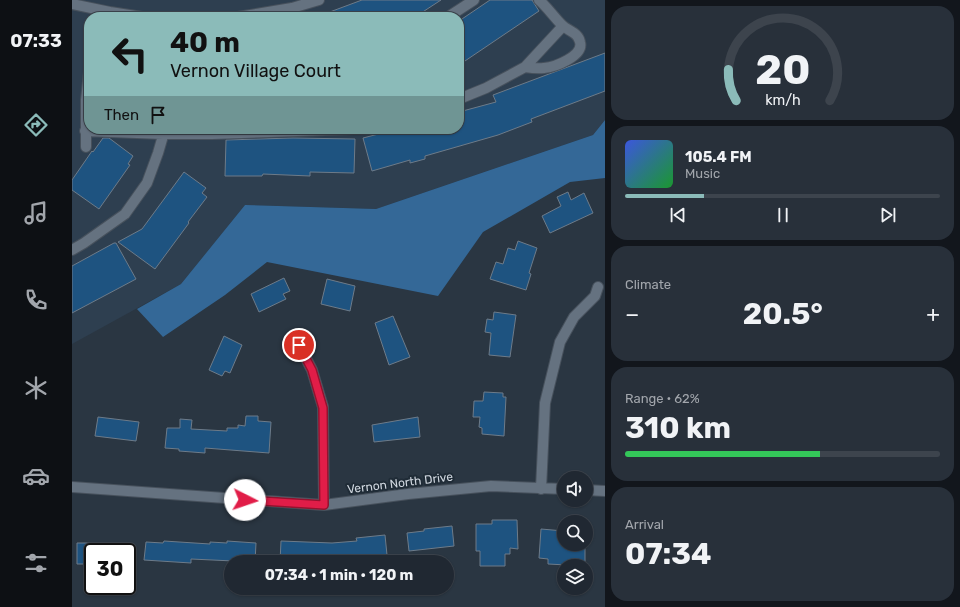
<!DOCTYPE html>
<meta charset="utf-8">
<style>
body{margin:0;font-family:Rubik,sans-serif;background:#28303a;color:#f1f3f6;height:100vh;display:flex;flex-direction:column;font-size:15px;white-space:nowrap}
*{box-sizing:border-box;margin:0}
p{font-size:13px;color:#a2a6ac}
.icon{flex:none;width:22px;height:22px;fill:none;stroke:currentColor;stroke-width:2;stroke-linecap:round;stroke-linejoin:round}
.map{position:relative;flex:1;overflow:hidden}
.sheet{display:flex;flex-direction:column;gap:6px;padding:6px;background:#12161c;width:355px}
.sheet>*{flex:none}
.hud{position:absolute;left:12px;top:12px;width:380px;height:122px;border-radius:16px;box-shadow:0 1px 3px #0004,0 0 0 1px #3d444d;background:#8bbbb9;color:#111;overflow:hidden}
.buttons{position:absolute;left:485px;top:471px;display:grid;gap:8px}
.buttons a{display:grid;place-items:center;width:36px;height:36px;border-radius:50%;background:#202832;box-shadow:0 1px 3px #0004,0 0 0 1px #3d444d;font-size:20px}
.speed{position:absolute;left:12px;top:543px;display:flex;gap:8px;font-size:20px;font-weight:700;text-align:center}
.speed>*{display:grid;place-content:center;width:52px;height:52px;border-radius:50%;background:#202832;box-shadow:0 1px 3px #0004,0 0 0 1px #3d444d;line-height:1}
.speed .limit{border:2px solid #111;border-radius:6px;background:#fff;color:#111}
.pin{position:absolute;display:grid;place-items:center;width:34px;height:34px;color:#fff;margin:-17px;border:2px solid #fff;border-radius:50%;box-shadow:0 1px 4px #0007}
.me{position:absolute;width:44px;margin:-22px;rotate:94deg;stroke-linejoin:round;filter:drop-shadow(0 0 3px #0008)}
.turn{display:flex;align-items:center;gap:14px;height:84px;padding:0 20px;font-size:18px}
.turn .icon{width:52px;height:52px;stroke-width:2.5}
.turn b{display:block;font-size:28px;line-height:34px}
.then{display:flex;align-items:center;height:38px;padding:0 20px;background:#0003;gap:8px;font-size:15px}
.big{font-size:30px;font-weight:700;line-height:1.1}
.sheet .tile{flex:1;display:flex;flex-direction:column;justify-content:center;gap:6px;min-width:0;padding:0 14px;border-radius:16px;background:#28303a}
.sheet .dial{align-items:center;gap:0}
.dial svg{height:104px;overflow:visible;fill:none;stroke:#3d444d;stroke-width:7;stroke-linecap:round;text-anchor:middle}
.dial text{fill:#f1f3f6;stroke:none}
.song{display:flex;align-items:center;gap:12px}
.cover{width:48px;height:48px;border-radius:6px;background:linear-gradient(135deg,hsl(230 70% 55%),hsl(130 70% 35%))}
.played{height:4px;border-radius:2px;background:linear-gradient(90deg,#8bbbb9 25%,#3d444d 25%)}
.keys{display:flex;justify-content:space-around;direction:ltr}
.heat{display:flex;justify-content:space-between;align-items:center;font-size:22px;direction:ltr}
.charge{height:6px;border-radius:3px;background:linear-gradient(90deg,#34c759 62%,#3d444d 0)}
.trip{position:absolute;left:152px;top:555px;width:230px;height:40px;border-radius:20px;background:#202832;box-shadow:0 1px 3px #0004,0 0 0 1px #3d444d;font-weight:700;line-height:40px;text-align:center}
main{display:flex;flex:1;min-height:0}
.dock{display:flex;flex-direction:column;width:72px;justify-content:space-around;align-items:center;background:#0d1014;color:#a2a6ac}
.dock .icon{width:28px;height:28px}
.dock .current{color:#8bbbb9}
.dock b{font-size:18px;color:#f1f3f6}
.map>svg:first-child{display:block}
.built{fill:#2e3f50;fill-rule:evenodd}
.forest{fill:#346897}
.building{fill:#1e5380;stroke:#6d7b89}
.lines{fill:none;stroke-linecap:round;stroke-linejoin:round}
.minor-casing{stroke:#47515c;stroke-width:12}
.minor{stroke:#657280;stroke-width:10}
.route-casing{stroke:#92132f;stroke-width:10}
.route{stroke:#e11d48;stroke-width:7}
.labels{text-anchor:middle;stroke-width:4;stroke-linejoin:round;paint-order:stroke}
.street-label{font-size:12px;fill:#d1d8e0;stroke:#202c37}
</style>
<main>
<nav class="dock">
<b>07:33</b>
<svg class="icon current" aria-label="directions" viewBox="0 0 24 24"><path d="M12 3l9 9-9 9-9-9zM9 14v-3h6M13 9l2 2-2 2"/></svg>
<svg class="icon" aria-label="music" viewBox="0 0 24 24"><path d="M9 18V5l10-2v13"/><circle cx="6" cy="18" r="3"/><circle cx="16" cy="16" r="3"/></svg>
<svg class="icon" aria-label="phone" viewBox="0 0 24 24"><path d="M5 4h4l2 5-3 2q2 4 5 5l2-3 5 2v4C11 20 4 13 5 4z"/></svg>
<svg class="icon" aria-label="climate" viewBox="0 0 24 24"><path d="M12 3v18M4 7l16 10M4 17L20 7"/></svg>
<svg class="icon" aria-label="car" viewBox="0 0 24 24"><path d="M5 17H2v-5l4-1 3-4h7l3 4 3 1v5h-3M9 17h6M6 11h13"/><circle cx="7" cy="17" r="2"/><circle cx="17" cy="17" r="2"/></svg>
<svg class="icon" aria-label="filters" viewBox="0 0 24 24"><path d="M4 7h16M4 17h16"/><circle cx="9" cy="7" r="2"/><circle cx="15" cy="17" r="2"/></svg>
</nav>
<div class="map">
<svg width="533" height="607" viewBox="0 0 533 607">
<rect width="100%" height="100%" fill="#2a3642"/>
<path class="built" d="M0 0H533V120L521 135 304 209 173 205 109 284 0 344ZM17 17H387V129H17Z"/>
<path class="forest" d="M533 120V178L498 182 411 232 366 296 195 262 153 295 91 337 65 309 109 284 173 205 304 209 521 135Z"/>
<path class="building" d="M290 0H369L343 17H247V16Z
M418 0H460L467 11 387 65V21Z
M533 53V91L459 119 460 122 426 135 353 156V159L338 163V160L300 171 291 138 326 129H387V112L424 102 421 95Z
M31 138H37L61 156 56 164 58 165 27 209 0 190V180L20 151 21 152Z
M221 138 283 139 282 173 238 172V176L191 174 190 176H153L154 140Z
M112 172 134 188 130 193 135 197 116 222 117 223 83 269 46 242 70 229Z
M496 192 499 200 512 193 521 213 478 233 470 216 489 206 485 197Z
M446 241 465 248 457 273 459 274 454 290 418 279 424 262 431 264 436 248 443 250Z
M42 243H44L64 279 0 313V266Z
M212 278 218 291 211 294 214 299 187 312 179 294Z
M255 279 283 286 278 311 249 304Z
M422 312 444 315 438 357 417 355 419 333 413 332 415 319 421 320Z
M321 316 338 357 317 365 303 323Z
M152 336 170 345 158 373 153 371 150 376 137 370Z
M412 392 431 393V397H434L432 436 410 434V428L407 427 408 417H401L402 401H411Z
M174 416H186V421L199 422 197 453 133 448V453L107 451V449L93 448 95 428H108V419L120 420 119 429 155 431V428H166V425L173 426Z
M26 417 67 422 64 441 23 436Z
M346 417 348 437 302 442 300 425Z
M420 520H445L446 549 438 548V554H433V566H408V551H404V524H420Z
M380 526 382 546 337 551 335 533 352 531V529Z
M469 529 492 531V544H513V566L476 564V559L467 558Z
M313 535 315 555 250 561V562H208L209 541 260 543 285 541 284 538Z
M92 541 138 544V542L155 543V541L184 543 183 562 119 559V563L72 560 74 542 91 543Z
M5 543H21V564H5Z"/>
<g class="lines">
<g class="minor-casing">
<path id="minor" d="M0 4 38 12 70 17
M166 17 220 8 247 0
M376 17 402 0
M453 67C459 68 465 69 472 68 483 67 512 56 508 42 506 32 496 31 490 25 482 17 476 8 467 0
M387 99 414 88 453 67 491 26
M13 131 91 134H140L282 129
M14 147V100L17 72
M0 250 12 243 53 214 75 183 86 153 93 129
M227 345 240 370 251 407 252 505
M0 487 252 505 336 494 419 486 492 489
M469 489 473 403 488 342 502 317 523 296 526 287
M514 490 533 491"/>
</g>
<use href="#minor" class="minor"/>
</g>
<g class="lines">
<g class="route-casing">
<path id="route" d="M173 500 252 505 251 408 240 370 227 345"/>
</g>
<use href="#route" class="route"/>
</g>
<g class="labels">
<g class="street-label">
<text transform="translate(328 483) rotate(-7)" y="4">Vernon North Drive</text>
</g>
</g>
</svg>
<div class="buttons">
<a><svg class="icon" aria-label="sound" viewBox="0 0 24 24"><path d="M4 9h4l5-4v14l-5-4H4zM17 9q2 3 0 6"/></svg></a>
<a><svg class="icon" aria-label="search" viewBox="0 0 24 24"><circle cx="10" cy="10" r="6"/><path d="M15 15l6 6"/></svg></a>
<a><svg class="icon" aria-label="layers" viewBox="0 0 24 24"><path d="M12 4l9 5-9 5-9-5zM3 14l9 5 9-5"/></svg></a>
</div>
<div class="speed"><div class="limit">30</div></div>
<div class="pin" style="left:227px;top:345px;background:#d93025"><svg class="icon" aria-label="arrive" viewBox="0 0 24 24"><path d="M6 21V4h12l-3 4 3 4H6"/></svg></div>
<svg class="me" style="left:173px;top:500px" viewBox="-20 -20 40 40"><circle r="19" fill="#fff"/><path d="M0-13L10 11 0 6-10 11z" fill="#e11d48"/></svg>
<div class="trip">07:34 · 1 min · 120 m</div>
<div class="hud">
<div class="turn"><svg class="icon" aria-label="left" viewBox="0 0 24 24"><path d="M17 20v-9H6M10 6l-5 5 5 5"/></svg><div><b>40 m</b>Vernon Village Court</div></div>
<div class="then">Then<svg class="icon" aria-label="arrive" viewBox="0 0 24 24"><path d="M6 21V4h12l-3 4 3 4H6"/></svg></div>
</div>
</div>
<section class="sheet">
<div class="tile dial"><svg viewBox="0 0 100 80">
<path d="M14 69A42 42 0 1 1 86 69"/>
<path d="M14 69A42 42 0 0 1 8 45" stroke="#8bbbb9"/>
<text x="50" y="56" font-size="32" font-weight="700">20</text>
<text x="50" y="72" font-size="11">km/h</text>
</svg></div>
<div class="tile">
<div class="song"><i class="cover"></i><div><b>105.4 FM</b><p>Music</p></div></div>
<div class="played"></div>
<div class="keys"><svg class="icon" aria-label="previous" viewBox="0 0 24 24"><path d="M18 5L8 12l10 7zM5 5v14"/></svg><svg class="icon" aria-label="pause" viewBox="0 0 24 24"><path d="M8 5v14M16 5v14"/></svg><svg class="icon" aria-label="next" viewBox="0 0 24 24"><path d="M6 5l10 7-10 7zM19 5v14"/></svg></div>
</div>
<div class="tile"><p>Climate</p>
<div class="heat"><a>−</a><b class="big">20.5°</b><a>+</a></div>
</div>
<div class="tile"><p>Range · 62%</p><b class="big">310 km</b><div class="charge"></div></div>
<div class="tile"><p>Arrival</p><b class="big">07:34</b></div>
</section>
</main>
